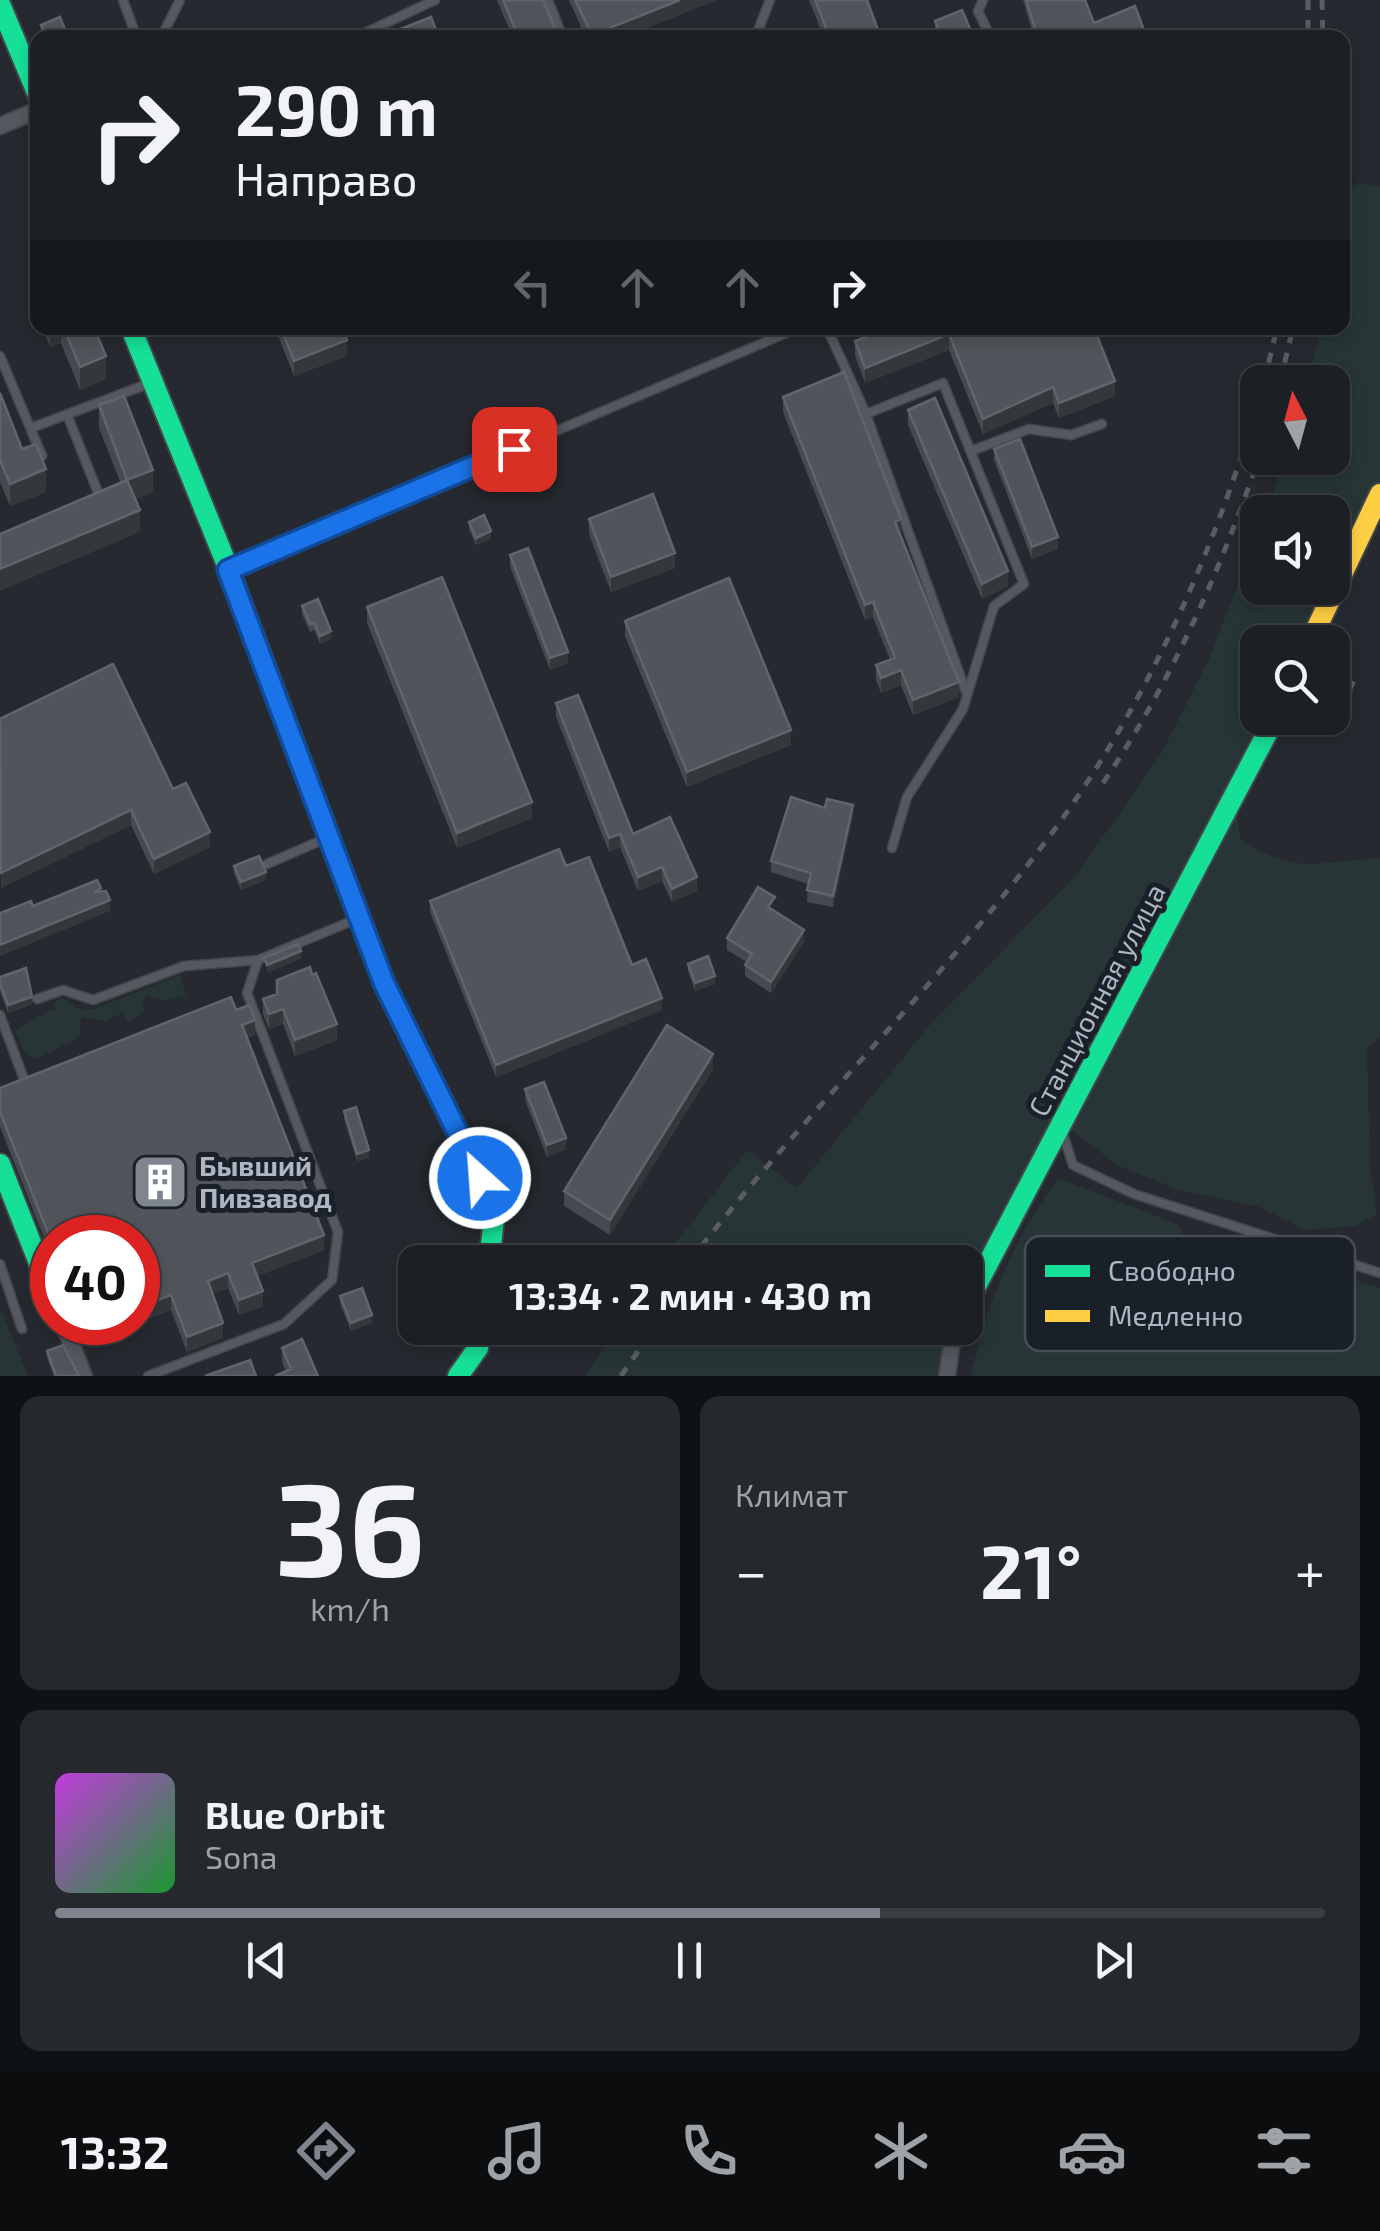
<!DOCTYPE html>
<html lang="ru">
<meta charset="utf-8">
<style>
body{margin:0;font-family:"Exo 2",sans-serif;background:#25282c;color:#f1f3f6;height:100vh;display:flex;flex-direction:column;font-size:38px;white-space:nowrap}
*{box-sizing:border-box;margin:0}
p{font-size:32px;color:#a0a3a6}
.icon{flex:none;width:55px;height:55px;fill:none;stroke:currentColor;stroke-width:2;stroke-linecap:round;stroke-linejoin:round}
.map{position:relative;height:1376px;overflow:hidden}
.details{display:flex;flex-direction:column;gap:20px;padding:20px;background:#0f1214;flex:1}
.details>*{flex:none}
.hud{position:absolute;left:30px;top:30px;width:1320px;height:305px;border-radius:20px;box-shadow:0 5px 15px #0003,0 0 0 2px #3a3e41;background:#1c2024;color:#f1f3f6;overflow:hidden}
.needle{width:65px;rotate:354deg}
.fabs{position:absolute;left:1240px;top:365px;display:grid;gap:20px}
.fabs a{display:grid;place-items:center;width:110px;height:110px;border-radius:20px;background:#1c2024;box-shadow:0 5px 15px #0003,0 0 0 2px #3a3e41;font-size:50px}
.speed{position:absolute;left:30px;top:1215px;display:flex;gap:20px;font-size:50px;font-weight:700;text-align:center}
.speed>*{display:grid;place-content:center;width:130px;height:130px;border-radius:50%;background:#1c2024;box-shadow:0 5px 15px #0003,0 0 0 2px #3a3e41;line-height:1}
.speed .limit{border:15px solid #d22;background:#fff;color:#111}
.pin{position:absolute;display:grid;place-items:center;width:85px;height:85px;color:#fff;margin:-42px;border-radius:20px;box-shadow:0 5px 15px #0006}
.me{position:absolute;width:110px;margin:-55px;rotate:334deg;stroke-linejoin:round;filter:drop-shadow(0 0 8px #0008)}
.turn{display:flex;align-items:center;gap:35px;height:210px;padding:0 40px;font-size:45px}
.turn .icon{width:130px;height:130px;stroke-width:2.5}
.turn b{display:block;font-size:70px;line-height:85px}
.lanes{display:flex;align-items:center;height:95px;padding:0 40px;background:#0003;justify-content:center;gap:50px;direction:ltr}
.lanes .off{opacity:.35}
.big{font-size:75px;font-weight:700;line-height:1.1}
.details .tile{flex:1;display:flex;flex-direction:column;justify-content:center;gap:15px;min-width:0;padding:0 35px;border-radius:20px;background:#25282c}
.details .dial{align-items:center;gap:0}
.dial b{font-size:130px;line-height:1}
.song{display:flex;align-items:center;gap:30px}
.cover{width:120px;height:120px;border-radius:15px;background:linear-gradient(135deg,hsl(290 70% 55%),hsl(130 70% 35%))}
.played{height:10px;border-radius:5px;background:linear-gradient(90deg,#7f858e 65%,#3a3e41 65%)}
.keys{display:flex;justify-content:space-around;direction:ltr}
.heat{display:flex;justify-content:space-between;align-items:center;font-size:55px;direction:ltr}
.details .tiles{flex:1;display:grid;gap:20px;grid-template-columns:1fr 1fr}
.tile:last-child{grid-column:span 2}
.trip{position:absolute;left:398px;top:1245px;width:585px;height:100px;border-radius:20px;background:#1c2024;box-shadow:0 5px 15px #0003,0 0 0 2px #3a3e41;font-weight:700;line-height:100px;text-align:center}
.tabs{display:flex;height:160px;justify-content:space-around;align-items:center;background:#0b0d0e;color:#a0a3a6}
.tabs .icon{width:70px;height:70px}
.tabs .active{color:#7f858e}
.tabs b{font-size:45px;color:#f1f3f6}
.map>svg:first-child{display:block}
.green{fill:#273536}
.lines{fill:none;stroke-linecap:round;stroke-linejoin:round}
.lane-casing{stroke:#43464b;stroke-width:11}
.street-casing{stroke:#43464b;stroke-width:19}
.fast-casing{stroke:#43464b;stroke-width:24}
.slow-casing{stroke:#43464b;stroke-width:24}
.lane{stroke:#55585f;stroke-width:8}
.street{stroke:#55585f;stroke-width:15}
.fast{stroke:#16e098;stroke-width:20}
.slow{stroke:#ffcf43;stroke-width:20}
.rail{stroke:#595c62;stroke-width:5;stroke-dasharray:10 10;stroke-linecap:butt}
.wall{fill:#46494f}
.shaded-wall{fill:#34383d}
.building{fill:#51555b;stroke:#60646b;stroke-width:2.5}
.route-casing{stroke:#114b97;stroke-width:25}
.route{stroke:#1a73e8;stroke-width:18}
.labels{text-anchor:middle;stroke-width:10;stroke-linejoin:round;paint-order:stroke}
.street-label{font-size:28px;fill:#afb6c1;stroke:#1a2029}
.poi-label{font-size:28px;font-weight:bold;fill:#afb6c1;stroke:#1a2029;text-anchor:start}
.key{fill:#1a2029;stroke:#474d57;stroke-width:2.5}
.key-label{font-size:28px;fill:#afb6c1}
</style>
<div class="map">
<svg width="1380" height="1376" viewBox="0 0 1380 1376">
<rect width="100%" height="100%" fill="#262a30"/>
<path class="green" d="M1360 183 1380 187V479L1333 585 1332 512H1266L1285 458H1332V382H1307L1322 328H1342L1343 190Z
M1257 535 1258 588H1332L1307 642H1258V718H1274L1234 798 1240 838C1293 877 1319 861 1380 858V1038L1367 1047 1370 1169 1377 1214 1355 1226 1306 1230 1257 1206 1179 1190 1117 1165 1056 1118 965 1286V1262H662L747 1150 797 1188 929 1026 1077 874 1161 754 1209 659Z
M180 975 186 995 166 1001 147 996 141 1005 146 1012 128 1022 122 1013 105 1021 81 1017 80 1037 39 1058 26 1055 15 1031 50 1010 55 1012V1002L63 998 81 1010 94 1009Z
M1058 1178 1177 1224 1200 1265 1213 1269 1223 1265 1233 1242 1380 1288V1376H971C986 1304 1015 1237 1058 1178Z
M0 1308 28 1376H0Z
M614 1328H945L937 1376H586Z"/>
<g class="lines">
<g class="lane-casing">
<path id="lane" d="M123 0 137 38
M548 0 563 38
M983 0 978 11 991 38
M161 38 180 0
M354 38 435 0
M755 38 770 0
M827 328 866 414 966 692
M0 356 42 456
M866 414 943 383 1024 584 994 606 963 709 907 797 892 848
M68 417 101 500
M31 428 153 382
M971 451 1029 429 1071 435 1102 424
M232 569 798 328
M267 864 329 837
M37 999 63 990 93 1000 184 966 258 960 359 918
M0 1015 25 1082
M1062 1131 1073 1165 1134 1194 1380 1273
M0 1264 22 1329
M148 1376 284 1324 332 1280 338 1232 247 993 258 960"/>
</g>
<g class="street-casing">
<path id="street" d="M0 126 38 110
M63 1322 84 1376
M947 1376 954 1328"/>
</g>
<g class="fast-casing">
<path id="fast" d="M0 4 38 95
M131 328 229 570 384 983 495 1210 489 1262
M0 1164 52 1296
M965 1307 1275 718
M458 1376 478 1348 481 1328"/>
</g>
<g class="slow-casing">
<path id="slow" d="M1310 642 1380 494"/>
</g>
<use href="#lane" class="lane"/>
<use href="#street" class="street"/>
<use href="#fast" class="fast"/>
<use href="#slow" class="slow"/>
<path class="rail" d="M1308 0V38
M1322 0 1323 38
M1264 382 1277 328
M1280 382 1293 328
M1103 783C1171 683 1220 571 1259 458
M689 1262C803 1114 940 984 1052 833 1146 705 1213 555 1258 403
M621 1376 654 1328"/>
</g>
<path class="wall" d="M497 0H543L559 38H513Z
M569 0H716L622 38H586Z
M809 0H867L881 38H824Z
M1023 0H1085L1094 23 1147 38H1034Z
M935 21 974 38H937L935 33Z
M43 328H94L106 379 80 390 61 343 50 347Z
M275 328H342L347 356 294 376Z
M1094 328 1115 396 1059 418 1053 403 983 434 949 350 865 383 855 356V341Z
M0 393 22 449 46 492 10 506 0 482Z
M783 397 901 534 959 697 913 715 901 685 881 693 876 680V665L890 660 873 617 865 620 783 412Z
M99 405 153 492 135 499 140 532 99 428Z
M908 410 1008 586 982 599 908 425Z
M994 449 1058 549 1032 559 994 460Z
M589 519 675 568 611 592 589 534Z
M469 522 491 539 476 545 469 529Z
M510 555 568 663 550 670 510 567Z
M302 606 331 639 320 644 314 630 310 632 302 614Z
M367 607 532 818 457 848 367 623Z
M625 621 791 745 687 787 625 636Z
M1332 680 1354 690 1343 712 1332 706Z
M556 703 633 834 697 891 672 902 662 881 638 891 620 847 609 852 556 717Z
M0 719 173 789 210 847 154 874 131 825 1 888Z
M853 816 833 907 807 902 808 884 771 872V861Z
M234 866 266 880 241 890 234 874Z
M566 866 662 1010 496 1077 430 912V901Z
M775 909 773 910 804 942 771 993 745 976V965L747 962 727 950V938Z
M688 964 715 984 695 991 688 971Z
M0 977 32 1004 8 1013 0 991Z
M263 999 337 1040 295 1056 283 1024 269 1029 263 1014Z
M236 1010 255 1035 247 1038 324 1250 257 1276 263 1306 239 1315 228 1288 212 1294 223 1338 187 1352 171 1310 86 1342 78 1322H138L52 1238V1258L0 1127V1088Z
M713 1069 610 1235 564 1206V1191Z
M525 1089 566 1149 547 1157 525 1100Z
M344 1111 369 1158 357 1161 344 1119Z
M340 1296 372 1323 351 1331 340 1303Z
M282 1348 318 1376 286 1371 282 1362Z
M47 1351 79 1376H54L47 1358Z"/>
<path class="shaded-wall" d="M680 0H716L622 38H592V35Z
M50 328H61V343L50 347Z
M949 334V350L865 383V368Z
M347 340V356L294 376V361Z
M106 356V379L80 390V367Z
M1115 381V396L1059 418V403Z
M1053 387V403L983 434V419Z
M46 469V492L10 506V484Z
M153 470V492L127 503V480Z
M140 510V532L0 591V569Z
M901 519V534L895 537V522Z
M491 531V539L476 545V538Z
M1058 537V549L1032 559V547Z
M675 553V568L611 592V577Z
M1008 571V586L982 599V584Z
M873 602V617L865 620V605Z
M331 631V639L320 644V636Z
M568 652V663L550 670V658Z
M901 670V685L881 693V678Z
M959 682V697L913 715V700Z
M1354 683V690L1343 712V704Z
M791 730V745L687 787V772Z
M532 802V818L457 848V833Z
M853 805V816L833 907V896Z
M131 810V825L1 888V873Z
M210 832V847L154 874V859Z
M620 834V847L609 852V838Z
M662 867V881L638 891V877Z
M266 872V880L241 890V882Z
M697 877V891L672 902V889Z
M110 900V911L0 956V945Z
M804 930V942L771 993V982Z
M301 951V959L267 973V965Z
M715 976V984L695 991V983Z
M32 997V1004L8 1013V1005Z
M662 998V1010L496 1077V1065Z
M283 1009V1024L269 1029V1014Z
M255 1020V1035L242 1040V1025Z
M337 1024V1040L295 1056V1040Z
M713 1054V1069L610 1235V1220Z
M566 1138V1149L547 1157V1145Z
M369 1150V1158L357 1161V1154Z
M324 1235V1250L252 1278V1263Z
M228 1273V1288L208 1296V1281Z
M263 1291V1306L239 1315V1300Z
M171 1295V1310L86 1342V1327L97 1322H138V1307Z
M372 1315V1323L351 1331V1323Z
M223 1323V1338L187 1352V1337Z"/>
<path class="building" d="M503 0H543L559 38H519Z
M575 0H680L592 35Z
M815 0H867L881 38H830Z
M1026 0H1085L1094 23 1135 6 1147 38H1038Z
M962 10 974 38H942L935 21Z
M60 17 66 32 53 38H46L41 25Z
M431 17 439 38H378Z
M64 328H94L106 356 80 367Z
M281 328H342L347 340 294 361Z
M889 328H1094L1115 381 1059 403 1053 387 983 419 949 334 865 368 855 341Z
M844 372 901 519 895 522 959 682 913 700 901 670 881 678 876 665 895 658 873 602 865 605 783 397Z
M0 393 22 449 36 444 46 469 10 484 0 460Z
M124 396 153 470 127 480 99 405Z
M935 398 1008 571 982 584 908 410Z
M1020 439 1058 537 1032 547 994 449Z
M127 480 140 510 0 569V534Z
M653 494 675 553 611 577 589 519Z
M484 515 491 531 476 538 469 522Z
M528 548 568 652 550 658 510 555Z
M442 577 532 802 457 833 367 607Z
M729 578 791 730 687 772 625 621Z
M318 599 331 631 320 636 314 623 310 624 302 606Z
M113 664 173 789 186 783 210 832 154 859 131 810 1 873 0 719Z
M1336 674 1354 683 1343 704 1332 699V680Z
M578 695 633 834 670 817 697 877 672 889 662 867 638 877 620 834 609 838 556 703Z
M791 797 825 808 827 799 853 805 833 896 807 890 811 873 771 861Z
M559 849 566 866 589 857 632 965 646 959 662 998 496 1065 430 901Z
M259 856 266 872 241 882 234 866Z
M97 880 101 888 94 892 106 891 110 900 0 945V913L31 901 33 906Z
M758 887 775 897 768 907 804 930 771 982 745 965 752 954 727 938Z
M298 944 301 951 267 965 264 958Z
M708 956 715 976 695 983 688 964Z
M310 967 312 975 316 973 337 1024 295 1040 283 1009 269 1014 263 999 277 994V980Z
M26 968 32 997 8 1005 0 984V977Z
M231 997 236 1010 249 1005 255 1020 242 1025 324 1235 252 1263 263 1291 239 1300 228 1273 208 1281 223 1323 187 1337 171 1295 138 1307V1238H52V1243L0 1112V1088Z
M667 1025 713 1054 610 1220 564 1191Z
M544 1082 566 1138 547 1145 525 1089Z
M356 1107 369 1150 357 1154 344 1111Z
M362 1288 372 1315 351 1323 340 1296Z
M302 1339 318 1376H275L291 1369 282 1348Z
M63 1345 79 1376H56L47 1351Z
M250 1360 256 1376H205Z"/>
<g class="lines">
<g class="route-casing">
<path id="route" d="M480 1178 384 983 228 570 514 449"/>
</g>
<use href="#route" class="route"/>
</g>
<defs>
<g id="building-square" transform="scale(2.875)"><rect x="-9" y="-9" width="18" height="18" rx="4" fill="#7f858e" stroke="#1a2029"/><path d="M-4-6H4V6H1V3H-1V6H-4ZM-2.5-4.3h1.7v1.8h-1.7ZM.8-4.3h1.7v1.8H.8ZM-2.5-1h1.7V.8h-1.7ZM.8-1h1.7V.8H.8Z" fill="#fff"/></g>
</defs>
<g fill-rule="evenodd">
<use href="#building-square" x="160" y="1182"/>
</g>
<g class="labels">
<g class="street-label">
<text transform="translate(1097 1000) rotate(-62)" y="10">Станционная улица</text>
</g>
<g class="poi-label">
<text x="199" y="1176">Бывший<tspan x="199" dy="32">Пивзавод</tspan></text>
</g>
</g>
<rect x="1025" y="1236" width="330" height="115" rx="15" class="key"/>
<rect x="1045" y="1265" width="45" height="12" fill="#16e098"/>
<rect x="1045" y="1310" width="45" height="12" fill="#ffcf43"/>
<g class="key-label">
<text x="1108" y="1281">Свободно</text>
<text x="1108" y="1326">Медленно</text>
</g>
</svg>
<div class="fabs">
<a><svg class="needle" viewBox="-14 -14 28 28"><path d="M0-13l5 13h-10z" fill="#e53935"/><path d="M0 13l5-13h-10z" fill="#a0a3a6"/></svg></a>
<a><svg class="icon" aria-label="sound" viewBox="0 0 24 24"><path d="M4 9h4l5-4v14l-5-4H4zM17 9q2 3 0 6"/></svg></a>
<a><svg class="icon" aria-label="search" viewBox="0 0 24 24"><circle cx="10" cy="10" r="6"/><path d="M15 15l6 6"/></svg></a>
</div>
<div class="speed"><div class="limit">40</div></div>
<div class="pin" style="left:514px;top:449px;background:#d93025"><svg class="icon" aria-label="arrive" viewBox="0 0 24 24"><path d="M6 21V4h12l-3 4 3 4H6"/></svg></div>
<svg class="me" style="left:480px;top:1178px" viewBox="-20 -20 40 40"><circle r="17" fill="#1a73e8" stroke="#fff" stroke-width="3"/><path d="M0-11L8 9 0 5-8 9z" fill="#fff"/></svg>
<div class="trip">13:34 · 2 мин · 430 m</div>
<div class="hud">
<div class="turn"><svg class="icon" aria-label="right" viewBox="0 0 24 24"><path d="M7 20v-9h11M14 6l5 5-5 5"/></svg><div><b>290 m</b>Направо</div></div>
<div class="lanes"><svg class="icon off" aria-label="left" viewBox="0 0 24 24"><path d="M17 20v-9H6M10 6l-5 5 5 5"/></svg><svg class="icon off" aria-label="ahead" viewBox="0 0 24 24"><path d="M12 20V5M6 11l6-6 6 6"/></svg><svg class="icon off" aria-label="ahead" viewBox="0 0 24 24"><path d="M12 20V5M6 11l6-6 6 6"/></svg><svg class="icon" aria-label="right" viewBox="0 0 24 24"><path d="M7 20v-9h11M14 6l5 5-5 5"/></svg></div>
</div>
</div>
<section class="details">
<div class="tiles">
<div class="tile dial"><b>36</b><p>km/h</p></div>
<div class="tile"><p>Климат</p>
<div class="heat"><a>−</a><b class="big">21°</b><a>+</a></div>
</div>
<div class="tile">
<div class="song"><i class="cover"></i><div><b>Blue Orbit</b><p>Sona</p></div></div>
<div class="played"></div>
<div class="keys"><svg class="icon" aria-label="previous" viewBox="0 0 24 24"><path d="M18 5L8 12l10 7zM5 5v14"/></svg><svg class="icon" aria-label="pause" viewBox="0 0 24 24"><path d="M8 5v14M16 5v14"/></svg><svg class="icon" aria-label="next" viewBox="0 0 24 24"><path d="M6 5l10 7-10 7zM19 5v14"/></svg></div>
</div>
</div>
</section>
<nav class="tabs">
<b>13:32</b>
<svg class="icon active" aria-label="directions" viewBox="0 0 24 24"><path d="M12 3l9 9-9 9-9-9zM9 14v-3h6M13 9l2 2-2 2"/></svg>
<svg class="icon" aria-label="music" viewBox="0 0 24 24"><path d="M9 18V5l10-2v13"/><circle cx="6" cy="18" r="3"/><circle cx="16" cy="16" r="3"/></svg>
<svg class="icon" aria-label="phone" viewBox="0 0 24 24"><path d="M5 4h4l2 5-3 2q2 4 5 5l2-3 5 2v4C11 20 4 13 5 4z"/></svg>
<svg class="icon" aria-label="climate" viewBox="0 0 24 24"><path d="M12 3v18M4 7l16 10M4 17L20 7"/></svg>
<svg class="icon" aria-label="car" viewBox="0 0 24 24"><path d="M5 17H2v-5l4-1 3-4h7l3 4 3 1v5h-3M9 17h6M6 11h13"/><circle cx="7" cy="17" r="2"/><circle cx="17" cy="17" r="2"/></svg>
<svg class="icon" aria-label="filters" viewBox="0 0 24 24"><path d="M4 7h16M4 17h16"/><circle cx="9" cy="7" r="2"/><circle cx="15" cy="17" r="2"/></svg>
</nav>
